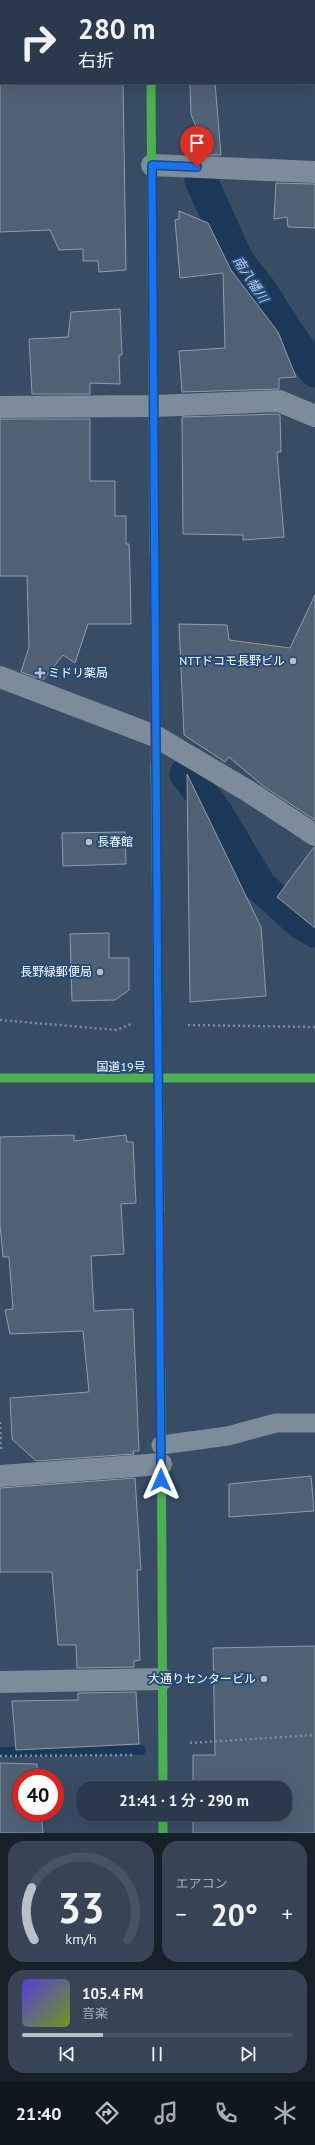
<!DOCTYPE html>
<html lang="ja">
<meta charset="utf-8">
<style>
body{margin:0;font-family:"PT Sans","Noto Sans JP",sans-serif;background:#364455;color:#f1f3f6;height:100vh;display:flex;flex-direction:column;font-size:15px;white-space:nowrap}
*{box-sizing:border-box;margin:0}
p{font-size:13px;color:#a5acb5}
.icon{flex:none;width:22px;height:22px;fill:none;stroke:currentColor;stroke-width:2;stroke-linecap:round;stroke-linejoin:round}
.map{position:relative;height:1833px;overflow:hidden}
.panel{display:flex;flex-direction:column;gap:8px;padding:8px;background:#171f29;flex:1}
.panel>*{flex:none}
.banner{position:absolute;left:0px;top:0px;width:315px;height:84px;box-shadow:0 4px 16px #0002,0 0 0 1px #465363;background:#2a394b;color:#f1f3f6;overflow:hidden}
.speed{position:absolute;left:12px;top:1769px;display:flex;gap:8px;font-size:20px;font-weight:700;text-align:center}
.speed>*{display:grid;place-content:center;width:52px;height:52px;border-radius:50%;background:#2a394b;box-shadow:0 4px 16px #0002,0 0 0 1px #465363;line-height:1}
.speed .limit{border:6px solid #d22;background:#fff;color:#111}
.pin{position:absolute;display:grid;place-items:center;width:34px;height:34px;color:#fff;margin:-41px -17px;border-radius:50% 50% 50% 0;rotate:-45deg;box-shadow:0 0 4px #0007}
.pin .icon{rotate:45deg}
.me{position:absolute;width:44px;margin:-22px;rotate:0deg;stroke-linejoin:round;filter:drop-shadow(0 0 3px #0008)}
.turn{display:flex;align-items:center;gap:14px;height:84px;padding:0 12px;font-size:18px}
.turn .icon{width:52px;height:52px;stroke-width:2.5}
.turn b{display:block;font-size:28px;line-height:34px}
.big{font-size:30px;font-weight:600;line-height:1.1}
.panel .widget{flex:1;display:flex;flex-direction:column;justify-content:center;gap:6px;min-width:0;padding:0 14px;border-radius:16px;background:#364455}
.panel .dial{align-items:center;gap:0}
.dial svg{height:104px;overflow:visible;fill:none;stroke:#465363;stroke-width:7;stroke-linecap:round;text-anchor:middle}
.dial text{fill:#f1f3f6;stroke:none}
.song{display:flex;align-items:center;gap:12px}
.cover{width:48px;height:48px;border-radius:6px;background:linear-gradient(135deg,hsl(250 70% 55%),hsl(80 70% 35%))}
.played{height:4px;border-radius:2px;background:linear-gradient(90deg,#b9c0c9 30%,#465363 30%)}
.keys{display:flex;justify-content:space-around;direction:ltr}
.heat{display:flex;justify-content:space-between;align-items:center;font-size:22px;direction:ltr}
.panel .tiles{flex:1;display:grid;gap:8px;grid-template-columns:1fr 1fr}
.widget:last-child{grid-column:span 2}
.trip{position:absolute;left:76px;top:1781px;width:216px;height:40px;border-radius:16px;background:#2a394b;box-shadow:0 4px 16px #0002,0 0 0 1px #465363;font-weight:600;line-height:40px;text-align:center}
.dock{display:flex;height:64px;justify-content:space-around;align-items:center;background:#11171e;color:#a5acb5}
.dock .icon{width:28px;height:28px}
.dock .active{color:#b9c0c9}
.dock b{font-size:18px;color:#f1f3f6}
.map>svg:first-child{display:block}
.lines{fill:none;stroke-linecap:round;stroke-linejoin:round}
.stream{stroke:#1c3859;stroke-width:10}
.canal{stroke:#1c3859;stroke-width:33}
.building{fill:#516174;stroke:#8f9cab}
.path{stroke:#7c8c9b;stroke-width:2.5;stroke-dasharray:2 3;stroke-linecap:butt}
.lane{stroke:#7c8c9b;stroke-width:19}
.street{stroke:#7c8c9b;stroke-width:22}
.fast{stroke:#4caf50;stroke-width:9}
.jam{stroke:#c62828;stroke-width:9}
.route-casing{stroke:#114b97;stroke-width:10}
.route{stroke:#1a73e8;stroke-width:7}
.poi-dot{fill:#b9c0c9;stroke:#254b77;stroke-width:1.5}
.labels{text-anchor:middle;stroke-width:4;stroke-linejoin:round;paint-order:stroke}
.poi-label{font-size:12px;fill:#fff;stroke:#254b77;text-anchor:end}
.street-label{font-size:12px;fill:#fff;stroke:#254b77}
.water-label{font-size:13px;font-style:italic;fill:#b1cdeb;stroke:#254b77}
</style>
<div class="map">
<svg width="315" height="1833" viewBox="0 0 315 1833">
<rect width="100%" height="100%" fill="#384c64"/>
<g class="lines">
<path class="stream" d="M0 1752 141 1750"/>
<path class="canal" d="M201 180 238 262 261 291 289 335 315 371
M186 774 216 812 260 886 300 922 315 931"/>
</g>
<path class="building" d="M0 83H123L126 270 99 272 98 261H83V249L59 250 50 230 0 232Z
M190 83H215L221 155H207L191 114Z
M276 183 315 184V228L288 227 287 217 274 219Z
M179 211 208 223 231 270 278 332 296 377 279 378V389L182 392 179 351 225 348 223 273 180 278 175 220 179 219Z
M120 309 122 355H119L120 384 90 383V394H32L29 339 68 337 71 312Z
M277 414 280 415 281 452H277L284 537 243 540V535L183 534 182 417Z
M0 419H90V481H115V516H126V544H129L130 569 131 624H88L75 663 63 655 43 680 21 672 29 647 27 576H0Z
M315 595V820L263 786 229 757 225 762 184 735 179 624 227 625 229 640 290 648Z
M187 774 261 927 266 996 190 1002Z
M125 832 126 864 63 866 62 833Z
M314 847H315V928L277 897Z
M109 933V958H129V990L115 1000 72 1001 70 934Z
M74 1135V1141L126 1135 127 1142H133L136 1203 121 1204 124 1254 91 1256 94 1311 133 1309 139 1451H133L134 1454 36 1461 12 1439 10 1398 89 1392 83 1331 10 1334 5 1310 13 1309 9 1257H3L0 1225V1137Z
M311 1476 314 1511 229 1517V1484Z
M135 1478 141 1570H137L140 1660 134 1661V1667L77 1668 76 1645H58L52 1572H0V1488Z
M315 1646V1833H193V1814H285V1788H193V1755H215L213 1648Z
M136 1692 139 1744 16 1750 12 1701 78 1700V1693Z
M0 1763 37 1764 38 1778H21V1812H41L43 1833H0Z"/>
<g class="lines">
<path class="path" d="M0 1020 117 1030 131 1024
M188 1025 315 1027
M0 1422 1 1449
M190 1743 315 1735
M0 1756 135 1755"/>
<path class="lane" d="M161 1445 228 1436 276 1423H315"/>
<path class="street" d="M45 0 53 1
M152 165 315 172
M0 407 153 406 279 401 315 416
M0 677 155 736 248 791 315 835
M0 1476 161 1464
M0 1682 162 1679"/>
<path class="fast" d="M150 0V1
M151 83 154 555
M155 764 160 1212
M0 1078H315
M161 1370 163 1788
M163 1814V1833"/>
<path class="jam" d="M154 555 155 764
M160 1212 161 1370"/>
</g>
<g class="lines">
<g class="route-casing">
<path id="route" d="M161 1480 152 165 197 167"/>
</g>
<use href="#route" class="route"/>
</g>
<g class="poi-dot">
<circle cx="293" cy="661" r="4"/>
<path d="M38 667h4v4h4v4h-4v4h-4v-4h-4v-4h4z"/>
<circle cx="89" cy="842" r="4"/>
<circle cx="100" cy="972" r="4"/>
<circle cx="264" cy="1679" r="4"/>
</g>
<g class="labels">
<g class="poi-label">
<text x="285" y="665">NTTドコモ長野ビル</text>
<text x="48" y="677" text-anchor="start">ミドリ薬局</text>
<text x="97" y="846" text-anchor="start">長春館</text>
<text x="92" y="976">長野緑郵便局</text>
<text x="256" y="1683">大通りセンタービル</text>
</g>
<g class="street-label">
<text x="121" y="1071">国道19号</text>
</g>
<g class="water-label">
<text transform="translate(251 279) rotate(57)" y="5">南八幡川</text>
</g>
</g>
</svg>
<div class="speed"><div class="limit">40</div></div>
<div class="pin" style="left:197px;top:167px;background:#d93025"><svg class="icon" aria-label="arrive" viewBox="0 0 24 24"><path d="M6 21V4h12l-3 4 3 4H6"/></svg></div>
<svg class="me" style="left:161px;top:1480px" viewBox="-20 -20 40 40"><path d="M0-17L14 15 0 8-14 15z" fill="#1a73e8" stroke="#fff" stroke-width="4"/></svg>
<div class="trip">21:41 · 1 分 · 290 m</div>
<div class="banner">
<div class="turn"><svg class="icon" aria-label="right" viewBox="0 0 24 24"><path d="M7 20v-9h11M14 6l5 5-5 5"/></svg><div><b>280 m</b>右折</div></div>
</div>
</div>
<section class="panel">
<div class="tiles">
<div class="widget dial"><svg viewBox="0 0 100 80">
<path d="M14 69A42 42 0 1 1 86 69"/>
<path d="M14 69A42 42 0 0 1 12 29" stroke="#b9c0c9"/>
<text x="50" y="56" font-size="32" font-weight="700">33</text>
<text x="50" y="72" font-size="11">km/h</text>
</svg></div>
<div class="widget"><p>エアコン</p>
<div class="heat"><a>−</a><b class="big">20°</b><a>+</a></div>
</div>
<div class="widget">
<div class="song"><i class="cover"></i><div><b>105.4 FM</b><p>音楽</p></div></div>
<div class="played"></div>
<div class="keys"><svg class="icon" aria-label="previous" viewBox="0 0 24 24"><path d="M18 5L8 12l10 7zM5 5v14"/></svg><svg class="icon" aria-label="pause" viewBox="0 0 24 24"><path d="M8 5v14M16 5v14"/></svg><svg class="icon" aria-label="next" viewBox="0 0 24 24"><path d="M6 5l10 7-10 7zM19 5v14"/></svg></div>
</div>
</div>
</section>
<nav class="dock">
<b>21:40</b>
<svg class="icon active" aria-label="directions" viewBox="0 0 24 24"><path d="M12 3l9 9-9 9-9-9zM9 14v-3h6M13 9l2 2-2 2"/></svg>
<svg class="icon" aria-label="music" viewBox="0 0 24 24"><path d="M9 18V5l10-2v13"/><circle cx="6" cy="18" r="3"/><circle cx="16" cy="16" r="3"/></svg>
<svg class="icon" aria-label="phone" viewBox="0 0 24 24"><path d="M5 4h4l2 5-3 2q2 4 5 5l2-3 5 2v4C11 20 4 13 5 4z"/></svg>
<svg class="icon" aria-label="climate" viewBox="0 0 24 24"><path d="M12 3v18M4 7l16 10M4 17L20 7"/></svg>
</nav>
